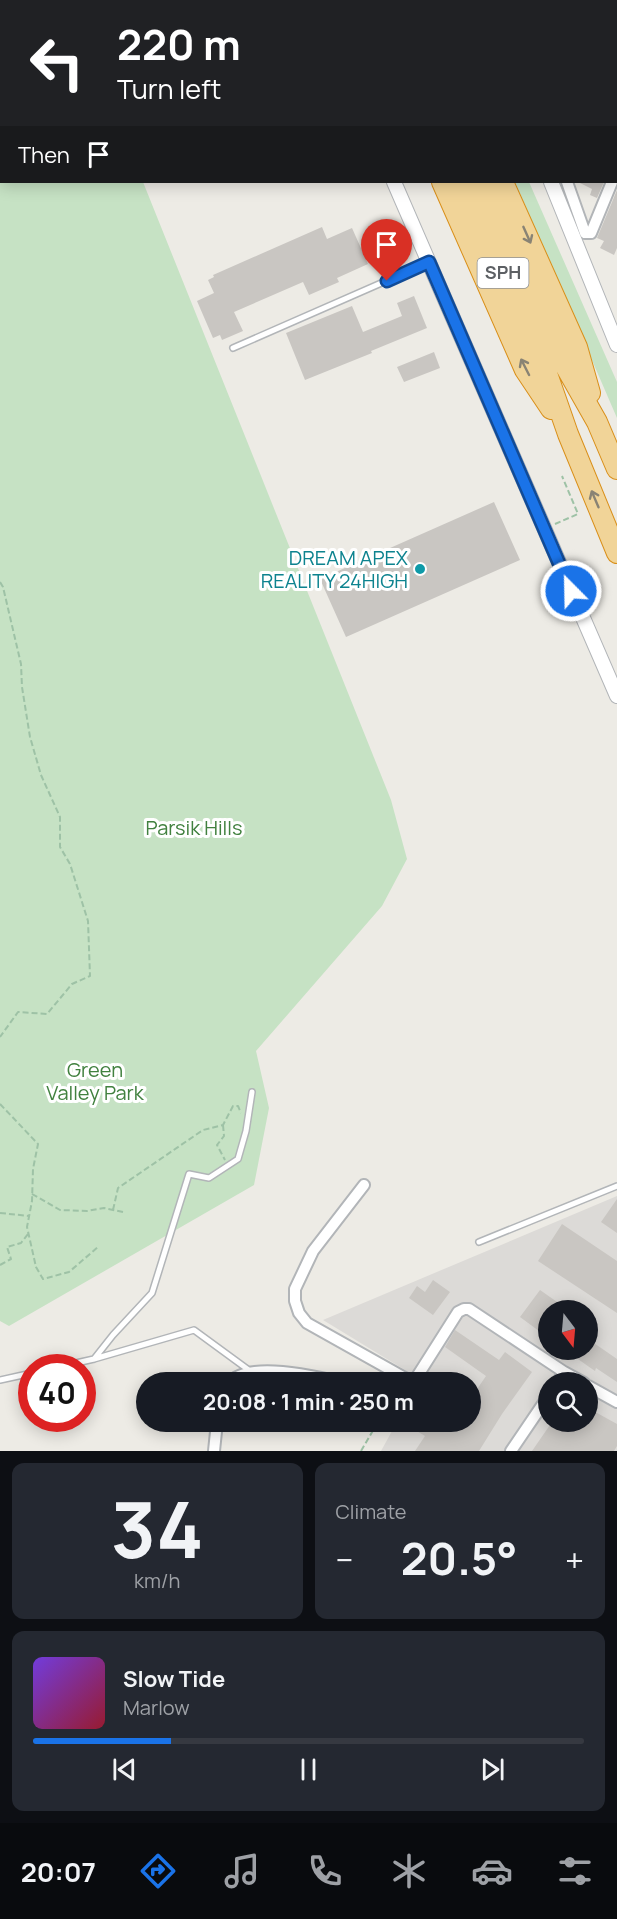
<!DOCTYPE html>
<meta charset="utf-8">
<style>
body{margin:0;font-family:Manrope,sans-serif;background:#242831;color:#f1f3f6;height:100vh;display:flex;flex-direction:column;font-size:22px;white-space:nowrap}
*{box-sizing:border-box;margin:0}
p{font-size:20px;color:#9ea1a6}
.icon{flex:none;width:33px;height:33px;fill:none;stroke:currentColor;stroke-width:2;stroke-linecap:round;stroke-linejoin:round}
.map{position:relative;height:1451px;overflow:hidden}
.drawer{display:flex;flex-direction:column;gap:12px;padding:12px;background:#0d0f14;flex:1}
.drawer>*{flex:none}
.hud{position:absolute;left:0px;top:0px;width:618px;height:183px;box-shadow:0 3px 15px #0003;background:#202124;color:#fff;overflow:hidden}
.needle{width:39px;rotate:164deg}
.buttons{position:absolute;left:538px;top:1300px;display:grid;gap:12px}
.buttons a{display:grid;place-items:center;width:60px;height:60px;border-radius:50%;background:#171b24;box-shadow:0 3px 15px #0003;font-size:30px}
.speed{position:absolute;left:18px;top:1354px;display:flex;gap:12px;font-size:30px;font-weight:700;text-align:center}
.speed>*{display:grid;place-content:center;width:78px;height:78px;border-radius:50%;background:#171b24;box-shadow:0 3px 15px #0003;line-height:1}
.speed .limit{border:9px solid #d22;background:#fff;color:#111}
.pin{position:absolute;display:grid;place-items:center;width:51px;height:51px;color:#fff;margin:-62px -26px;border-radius:50% 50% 50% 0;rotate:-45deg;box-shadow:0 0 6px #0007}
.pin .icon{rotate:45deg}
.me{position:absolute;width:66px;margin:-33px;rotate:337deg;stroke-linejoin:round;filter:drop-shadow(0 0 4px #0008)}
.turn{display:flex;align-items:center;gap:21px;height:126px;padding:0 18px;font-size:27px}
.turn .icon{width:78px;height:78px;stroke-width:2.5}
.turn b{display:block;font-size:42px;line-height:51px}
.then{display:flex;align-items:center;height:57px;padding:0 18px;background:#0003;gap:12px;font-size:22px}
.big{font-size:45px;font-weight:700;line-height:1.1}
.drawer .tile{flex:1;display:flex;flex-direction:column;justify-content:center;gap:9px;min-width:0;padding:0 21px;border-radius:12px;background:#242831}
.drawer .dial{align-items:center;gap:0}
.dial b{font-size:78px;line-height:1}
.song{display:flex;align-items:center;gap:18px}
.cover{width:72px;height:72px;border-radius:9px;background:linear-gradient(135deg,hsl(260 70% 55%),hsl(350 70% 35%))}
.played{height:6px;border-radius:3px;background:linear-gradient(90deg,#1a73e8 25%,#363941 25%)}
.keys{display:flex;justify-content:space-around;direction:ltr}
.heat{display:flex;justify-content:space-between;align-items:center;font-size:33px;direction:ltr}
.drawer .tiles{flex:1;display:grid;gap:12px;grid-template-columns:1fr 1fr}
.tile:last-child{grid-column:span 2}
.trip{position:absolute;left:136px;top:1372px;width:345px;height:60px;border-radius:30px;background:#171b24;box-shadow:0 3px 15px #0003;font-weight:700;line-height:60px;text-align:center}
.tabs{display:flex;height:96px;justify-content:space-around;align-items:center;background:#090b0e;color:#9ea1a6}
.tabs .icon{width:42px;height:42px}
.tabs .active{color:#1a73e8}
.tabs b{font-size:27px;color:#f1f3f6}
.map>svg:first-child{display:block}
.industrial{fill:#dcdad7;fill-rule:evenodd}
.green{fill:#c6e2c4}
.building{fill:#c9c6c2}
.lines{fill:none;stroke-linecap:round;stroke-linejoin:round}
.service-casing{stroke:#b2b5b8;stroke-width:8}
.minor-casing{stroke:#b2b5b8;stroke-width:14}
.tertiary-casing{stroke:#b2b5b8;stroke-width:16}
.motorway-casing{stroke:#d98f19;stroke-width:22}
.path{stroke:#9ec2a6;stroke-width:2;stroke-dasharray:6 3;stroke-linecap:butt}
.service{stroke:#fff;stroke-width:5}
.minor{stroke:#fff;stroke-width:10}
.tertiary{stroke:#fff;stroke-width:14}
.motorway{stroke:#f1d498;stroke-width:20}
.oneway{stroke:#898374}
.route-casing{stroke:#114b97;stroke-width:15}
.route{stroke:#1a73e8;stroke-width:10}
.culture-dot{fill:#0f9aa8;stroke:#fff;stroke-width:2}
.labels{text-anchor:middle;stroke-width:6;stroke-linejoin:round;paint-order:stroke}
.shield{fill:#fff;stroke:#8e9092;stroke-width:1.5}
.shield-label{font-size:18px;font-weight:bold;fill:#5d6064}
.culture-label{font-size:20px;fill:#0d838f;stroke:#fff;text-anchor:end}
.park-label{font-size:20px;fill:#41813f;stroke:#fff}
</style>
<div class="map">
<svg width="617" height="1451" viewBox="0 0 617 1451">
<rect width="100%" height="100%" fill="#edebe5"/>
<path class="industrial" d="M617 1196V1451H381L397 1422H471V1383H418L419 1381 405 1370 323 1320ZM549 1311H588V1350H549ZM549 1383H588V1422H549Z"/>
<path class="green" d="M0 0H74L2 2V182H143L391 800 407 859 382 906 256 1051 269 1108 254 1185 9 1326 0 1321Z
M515 182H529L617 382V418Z"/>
<path class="building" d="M578 182H604L597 198 590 195 592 189Z
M617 190V248L614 255 600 248 604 241 597 238Z
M322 227 327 239 352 228 368 264 337 278 339 282 309 295 303 282 234 312 243 331 222 340 220 335 213 338 197 301 214 293 208 280 214 277 213 275Z
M414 296 427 328 371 351 372 353 305 380 286 333 352 306 363 332 402 316 397 303Z
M434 352 440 368 404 382 397 367Z
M494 502 520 560 346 637 320 579Z
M617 1199V1233L601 1222Z
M562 1224 617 1261V1313L538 1261Z
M433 1280 450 1292 433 1315 409 1298 417 1286 425 1292Z
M540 1290 570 1311H549V1317L539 1331 520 1317Z
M455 1330 499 1360 505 1352 532 1372 502 1414 479 1451H415L425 1436 402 1422H434L449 1431 455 1422H471V1398L486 1376 445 1347Z
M588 1339 617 1359V1382L596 1368 595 1371 575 1357 580 1350H588Z
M588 1408 617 1424V1446L614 1451H532L552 1422H588Z"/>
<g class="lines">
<g class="service-casing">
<path id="service" d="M233 348 427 263
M479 1242 617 1186
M94 1359 113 1335 152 1293 189 1174 209 1178 238 1159 246 1131 252 1092
M54 1368 94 1359 194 1330 250 1371
M0 1380 32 1373"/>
</g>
<g class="minor-casing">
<path id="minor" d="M589 0 593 1
M616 82H617
M616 149H617
M616 169 617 168
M567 182 585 233H591L612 182
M364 1185 313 1251 295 1289V1301L299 1313 307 1323 414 1383
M230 1383C246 1360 319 1377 343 1383
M413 1383 458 1312 464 1309H469L564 1372
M557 1383 564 1372 584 1383
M588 1386 617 1402
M214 1451 217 1422
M511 1451 549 1395"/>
</g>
<g class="tertiary-casing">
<path id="tertiary" d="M315 0 316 2
M473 0 474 2
M394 182 617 696
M551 182 617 345"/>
</g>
<g class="motorway-casing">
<path id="motorway" d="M361 0 362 2
M382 0 383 2
M402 0V2
M423 0V2
M442 182 525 370 551 409
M463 182 543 362 568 434 617 553
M482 182 559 355 597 422 617 469
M503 182 577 347 590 393"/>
</g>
<path class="path" d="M555 524 578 514 562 476
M0 582 3 587 21 664 22 687 30 737 41 775 60 817V847L70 864 88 921 90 976 72 984 47 1014 18 1012 0 1037
M0 1104 38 1144 33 1169 32 1201 27 1227 36 1267 43 1279 69 1272 98 1247
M223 1125 224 1136 217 1145 225 1160
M32 1194 60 1210 87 1211 104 1208 123 1212
M113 1210 118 1188 203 1130 223 1125 233 1106H238L241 1113
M0 1213 29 1216
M0 1265 11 1259 7 1247 21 1243 28 1234
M361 1451 378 1422"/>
<use href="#service" class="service"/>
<use href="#minor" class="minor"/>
<use href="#tertiary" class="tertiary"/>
<use href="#motorway" class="motorway"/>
</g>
<defs><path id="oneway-shaft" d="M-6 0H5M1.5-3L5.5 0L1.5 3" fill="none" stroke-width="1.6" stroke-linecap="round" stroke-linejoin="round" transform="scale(1.5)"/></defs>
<g class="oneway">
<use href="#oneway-shaft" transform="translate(527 235) rotate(66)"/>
<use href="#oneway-shaft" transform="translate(525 367) rotate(-117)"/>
<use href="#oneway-shaft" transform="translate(595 499) rotate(-113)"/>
</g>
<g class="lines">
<g class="route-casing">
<path id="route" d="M387 281 429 262 571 591"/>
</g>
<use href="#route" class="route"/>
</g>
<circle class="culture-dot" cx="420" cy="569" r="6"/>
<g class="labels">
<rect class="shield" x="477.5" y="258" width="51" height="30" rx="4.5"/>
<g class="shield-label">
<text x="503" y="279">SPH</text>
</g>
<g class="culture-label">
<text x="408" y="565">DREAM APEX<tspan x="408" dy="23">REALITY 24HIGH</tspan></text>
</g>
<g class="park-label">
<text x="194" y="835">Parsik Hills</text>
<text x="95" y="1077">Green<tspan x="95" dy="23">Valley Park</tspan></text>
</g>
</g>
</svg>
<div class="buttons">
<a><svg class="needle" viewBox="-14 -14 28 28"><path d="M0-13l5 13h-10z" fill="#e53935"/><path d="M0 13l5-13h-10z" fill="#9ea1a6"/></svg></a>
<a><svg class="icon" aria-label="search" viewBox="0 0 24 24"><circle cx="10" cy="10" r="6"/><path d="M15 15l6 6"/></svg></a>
</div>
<div class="speed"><div class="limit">40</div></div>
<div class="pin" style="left:387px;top:281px;background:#d93025"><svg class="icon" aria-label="arrive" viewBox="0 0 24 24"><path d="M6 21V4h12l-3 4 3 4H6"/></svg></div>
<svg class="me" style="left:571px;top:591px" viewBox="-20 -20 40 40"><circle r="17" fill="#1a73e8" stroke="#fff" stroke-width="3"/><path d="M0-11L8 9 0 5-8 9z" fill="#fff"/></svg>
<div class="trip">20:08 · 1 min · 250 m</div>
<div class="hud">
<div class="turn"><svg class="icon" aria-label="left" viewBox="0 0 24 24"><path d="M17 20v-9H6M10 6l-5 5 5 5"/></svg><div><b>220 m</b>Turn left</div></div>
<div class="then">Then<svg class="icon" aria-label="arrive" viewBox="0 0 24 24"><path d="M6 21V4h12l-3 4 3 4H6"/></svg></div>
</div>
</div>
<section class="drawer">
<div class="tiles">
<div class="tile dial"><b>34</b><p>km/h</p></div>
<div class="tile"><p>Climate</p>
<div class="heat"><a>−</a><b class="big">20.5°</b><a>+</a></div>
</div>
<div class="tile">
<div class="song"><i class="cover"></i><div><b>Slow Tide</b><p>Marlow</p></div></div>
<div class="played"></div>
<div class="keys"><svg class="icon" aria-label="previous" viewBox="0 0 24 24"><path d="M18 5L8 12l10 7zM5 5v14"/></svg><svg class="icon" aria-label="pause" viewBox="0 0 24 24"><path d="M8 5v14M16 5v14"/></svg><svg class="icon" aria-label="next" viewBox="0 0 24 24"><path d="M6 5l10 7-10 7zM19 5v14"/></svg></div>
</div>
</div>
</section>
<nav class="tabs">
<b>20:07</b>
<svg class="icon active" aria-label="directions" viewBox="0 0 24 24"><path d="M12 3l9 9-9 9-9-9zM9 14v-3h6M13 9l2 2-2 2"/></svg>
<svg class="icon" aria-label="music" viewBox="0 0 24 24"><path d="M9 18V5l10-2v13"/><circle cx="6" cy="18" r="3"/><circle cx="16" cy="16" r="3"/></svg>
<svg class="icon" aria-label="phone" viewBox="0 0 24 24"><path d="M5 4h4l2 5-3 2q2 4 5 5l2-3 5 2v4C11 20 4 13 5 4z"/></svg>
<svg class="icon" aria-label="climate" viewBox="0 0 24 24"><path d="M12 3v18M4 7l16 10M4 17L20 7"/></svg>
<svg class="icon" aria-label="car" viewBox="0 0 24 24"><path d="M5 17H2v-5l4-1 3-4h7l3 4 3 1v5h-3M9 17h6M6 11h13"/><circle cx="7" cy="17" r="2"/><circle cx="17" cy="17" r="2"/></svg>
<svg class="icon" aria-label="filters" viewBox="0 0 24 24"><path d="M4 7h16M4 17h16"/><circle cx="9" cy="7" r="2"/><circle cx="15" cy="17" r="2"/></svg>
</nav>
